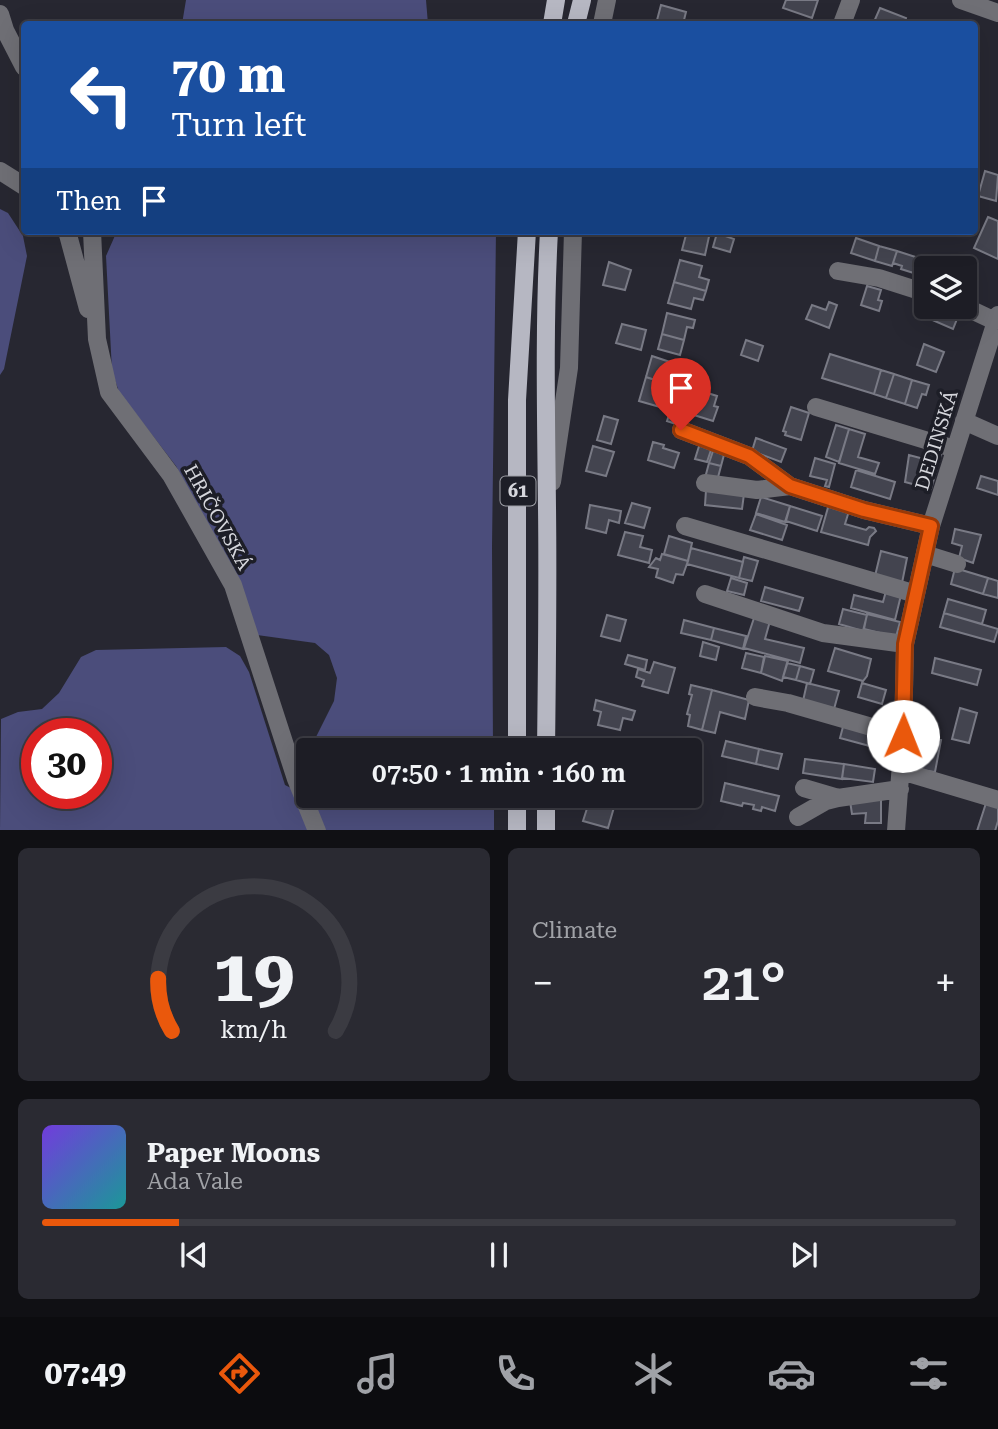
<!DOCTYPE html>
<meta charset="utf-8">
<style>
body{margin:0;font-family:"Roboto Serif",serif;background:#2a2a32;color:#f1f3f6;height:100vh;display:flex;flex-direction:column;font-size:26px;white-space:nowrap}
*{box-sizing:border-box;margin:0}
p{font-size:23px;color:#a0a2a7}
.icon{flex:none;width:38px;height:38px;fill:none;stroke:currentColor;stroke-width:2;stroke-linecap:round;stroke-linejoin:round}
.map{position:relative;height:830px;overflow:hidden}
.side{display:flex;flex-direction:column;gap:18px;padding:18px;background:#101014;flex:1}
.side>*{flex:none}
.banner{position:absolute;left:21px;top:21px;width:957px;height:214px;border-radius:7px;box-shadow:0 7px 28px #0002,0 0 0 2px #3b3b42;background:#1a4fa0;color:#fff;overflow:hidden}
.buttons{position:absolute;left:914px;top:256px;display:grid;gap:14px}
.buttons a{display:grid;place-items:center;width:63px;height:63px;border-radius:7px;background:#1d1d25;box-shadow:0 7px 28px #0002,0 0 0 2px #3b3b42;font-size:35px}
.speed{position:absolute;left:21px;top:718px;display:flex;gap:14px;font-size:35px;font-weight:700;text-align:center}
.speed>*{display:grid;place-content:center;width:91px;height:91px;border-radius:50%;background:#1d1d25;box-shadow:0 7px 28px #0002,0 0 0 2px #3b3b42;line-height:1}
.speed .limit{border:10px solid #d22;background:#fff;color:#111}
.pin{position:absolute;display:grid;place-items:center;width:60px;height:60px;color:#fff;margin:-72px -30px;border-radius:50% 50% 50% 0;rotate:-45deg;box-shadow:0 0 7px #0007}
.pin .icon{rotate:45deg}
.me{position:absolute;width:77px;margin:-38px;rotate:1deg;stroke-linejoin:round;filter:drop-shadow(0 0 5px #0008)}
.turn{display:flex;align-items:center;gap:24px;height:147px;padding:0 35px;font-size:32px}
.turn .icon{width:91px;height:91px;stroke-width:2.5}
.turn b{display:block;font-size:49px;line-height:60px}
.then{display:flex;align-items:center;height:66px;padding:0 35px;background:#0003;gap:14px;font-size:26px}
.big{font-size:52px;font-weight:600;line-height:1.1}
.side .tile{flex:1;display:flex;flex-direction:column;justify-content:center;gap:10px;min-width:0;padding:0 24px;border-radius:10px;background:#2a2a32}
.side .dial{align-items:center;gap:0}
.dial svg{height:182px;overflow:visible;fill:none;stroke:#3b3b42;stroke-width:7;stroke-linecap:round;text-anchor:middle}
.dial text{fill:#f1f3f6;stroke:none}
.song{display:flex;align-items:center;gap:21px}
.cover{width:84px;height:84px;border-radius:10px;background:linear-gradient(135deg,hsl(260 70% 55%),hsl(180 70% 35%))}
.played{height:7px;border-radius:4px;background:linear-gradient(90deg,#ea580c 15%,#3b3b42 15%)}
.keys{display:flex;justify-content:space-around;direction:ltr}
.heat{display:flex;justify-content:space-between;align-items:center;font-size:38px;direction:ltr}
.side .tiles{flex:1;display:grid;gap:18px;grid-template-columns:1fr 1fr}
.tile:last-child{grid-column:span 2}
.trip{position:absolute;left:296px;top:738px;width:406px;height:70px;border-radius:7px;background:#1d1d25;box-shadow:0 7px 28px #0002,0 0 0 2px #3b3b42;font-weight:600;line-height:70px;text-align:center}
.menu{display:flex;height:112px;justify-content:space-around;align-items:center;background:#0c0c0f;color:#a0a2a7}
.menu .icon{width:49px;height:49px}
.menu .selected{color:#ea580c}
.menu b{font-size:32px;color:#f1f3f6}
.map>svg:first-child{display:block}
.forest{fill:#4b4d7b;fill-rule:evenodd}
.building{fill:#43444f;stroke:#797a85;stroke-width:2}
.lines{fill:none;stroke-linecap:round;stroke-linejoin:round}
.minor{stroke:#6f6f75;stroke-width:18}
.major{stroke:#b6b7c2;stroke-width:18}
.route-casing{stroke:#983908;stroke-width:18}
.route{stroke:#ea580c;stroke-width:12}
.labels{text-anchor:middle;stroke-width:7;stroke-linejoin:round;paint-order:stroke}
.shield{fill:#1d1e27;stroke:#9e9fa6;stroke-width:2}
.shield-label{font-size:18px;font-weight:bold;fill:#d5d6dc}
.street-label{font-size:19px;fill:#d5d6dc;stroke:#1d1e27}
</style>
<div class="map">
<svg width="998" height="831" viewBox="0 0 998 831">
<rect width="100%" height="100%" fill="#272731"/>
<path class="forest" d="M186 0H426L428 24H182Z
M0 209 8 213 23 236 27 256 4 369 0 375Z
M117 231H496L492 547 493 751H309L334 701 337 678 329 655 315 643 257 635 239 582 176 466 119 392 112 371 106 256Z
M226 647 240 656 249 672 285 785 295 790 304 779 308 753V796H494V830L0 831 1 719 18 712 42 709 59 693 81 657 96 650ZM37 733H96V793H37Z"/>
<path class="building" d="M786 0H818L812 18 783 8Z
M661 5 686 12 683 24H656Z
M880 8 906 18 904 24H873Z
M985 171 998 175 996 201 978 196Z
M988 217 998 221V259L974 248Z
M687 231 710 232 705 255 682 250Z
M717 233 734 239 730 252 713 247Z
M856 238 879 246 875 261 851 253Z
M879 246 897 251 892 266 875 261Z
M897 251 931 262 929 268H926V277L901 269 902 266 893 263Z
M680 260 702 266 699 277 709 280 706 291 674 282Z
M609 262 631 270 625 290 603 285Z
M674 282 706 291 703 300 694 298 691 309 668 303Z
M867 286 881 290 878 300 882 301 879 311 861 305Z
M829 302 837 305 829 328 806 319 812 305 826 310Z
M936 306 959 314 953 329 930 319Z
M667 313 695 320 693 328 687 327 684 340 662 334Z
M622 324 646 330 641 350 616 343Z
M662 334 684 340 680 355 658 349Z
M746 340 763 346 758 361 741 355Z
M924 344 944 352 936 372 917 365Z
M830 354 881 370 874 394 822 378Z
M652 356 676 364 670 385 646 377Z
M881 370 894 374 886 398 874 394Z
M894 374 912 380 905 404 886 398Z
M646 377 674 386 667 409 639 401Z
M912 380 929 385 926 395 922 394 917 408 905 404Z
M701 391 717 396 714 406 718 407 713 421 694 415Z
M791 407 809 413 801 440 785 435 786 432 783 431Z
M671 409 686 414 682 426 667 421Z
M604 416 618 420 611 444 597 440Z
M836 425 849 429 839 462 826 457Z
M849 429 865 434 858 457 879 463 875 474 839 463Z
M756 438 786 449 781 462 752 451Z
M653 442 664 445 663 448 679 453 674 468 648 460Z
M700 443 712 447 707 462 695 459Z
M593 446 614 452 606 476 586 471Z
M927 447 942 451 931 489 905 482 909 455 924 459Z
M714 448 725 451 721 466 709 463Z
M815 458 835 464 829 487 825 486 827 480 810 476Z
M709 463 721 466 717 481 705 478Z
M856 470 895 482 890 499 851 487Z
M981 476 998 481V495L977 488Z
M706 490 744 494 742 509 705 505Z
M761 497 790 506 785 522 756 513Z
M632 503 650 508 644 528 625 523Z
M829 504 849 511 845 524 866 530 869 527 874 528 876 531 870 537 868 545 821 532Z
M590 505 621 511 619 523 609 520 606 533 586 528Z
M790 506 822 516 817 531 786 521Z
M756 514 787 525 782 540 750 530Z
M955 529 981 535 973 563 959 558 962 546 952 543Z
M625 532 643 536 640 547 652 550 649 563 618 555Z
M669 536 692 543 688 561 664 554Z
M691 548 743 562 739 578 687 564Z
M881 551 907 558 902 583 875 576Z
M662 554 688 561 683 575 676 574 673 583 656 577 658 569 649 567 656 558 660 560Z
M744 557 758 561 752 581 739 578Z
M955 568 988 578 983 594 951 584Z
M731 578 747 583 744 595 727 591Z
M988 578 998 581V598L983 594Z
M765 587 803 598 799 611 761 601Z
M886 591 901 595 895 620 851 608 854 595 883 602Z
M948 599 986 610 982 624 944 613Z
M843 609 867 615 863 631 839 624Z
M944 613 998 629 994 642 940 627Z
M867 614 900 622 896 637 864 629Z
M607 615 626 620 620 641 601 636Z
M755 615 770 621 765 639 804 648 800 663 744 648Z
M684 620 714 628 711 640 681 633Z
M714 628 746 636 743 649 711 640Z
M703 642 719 647 716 660 700 656Z
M835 648 871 659 867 676 863 681 828 671Z
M746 653 764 657 761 673 742 668Z
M628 655 647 660 645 670 625 664Z
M765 656 788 661 782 681 761 673Z
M935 658 981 670 977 685 932 673Z
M654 662 675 668 668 693 642 686 644 680 636 677 638 669 650 673Z
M787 663 800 666 796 680 783 677Z
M800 666 814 670 810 684 796 680Z
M807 683 839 691 834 709 803 701Z
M862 683 886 690 882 704 858 697Z
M691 685 712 690 702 730 688 726 690 715 687 714 692 695 689 694Z
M712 690 749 700 745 719 720 712 715 733 702 730Z
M596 700 635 711 632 720 623 718 620 730 598 725 601 712 594 710Z
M960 708 977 713 969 743 952 739Z
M844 723 882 733 877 748 840 738Z
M926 737 941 740 935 772 920 770Z
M726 741 759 749 756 764 722 756Z
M759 749 782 754 778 769 756 764Z
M805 759 844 764 842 779 803 773Z
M844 764 875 769 873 782 842 778Z
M725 783 779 796 775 811 762 807 761 811 753 809 754 805 743 803 742 806 721 801Z
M591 796 617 797 608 828 583 821Z
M881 797V823H865L866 813 852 814 850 801Z
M987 800 998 804V821L995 831H977Z"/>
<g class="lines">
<path class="minor" d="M961 0 998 13
M0 14 5 30 24 67
M602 24 607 0
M842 24 851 0
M0 171 24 186
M67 231 88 309
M92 231 97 339 109 392 171 475 233 585 296 779 317 831
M838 271 879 278 926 293
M963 306 995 321
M816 407 955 449
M964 421 998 436
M681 430 749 456 790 486 864 510 931 526
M552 482 569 368 573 231
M705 483 757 490 790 486
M685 526 916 594
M925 554 957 564
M705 594 823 633 905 644
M755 697 788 703 903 736
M901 771 998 800
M804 788 838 798 900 789
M798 817 826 801 838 798
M896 831 903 736 905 644 931 526 998 315"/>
<path class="major" d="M552 24 556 0
M576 24 582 0
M517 751V400L527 231
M546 751C547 669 548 588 547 507 546 415 544 323 549 231
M517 831V796
M546 831V796"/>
</g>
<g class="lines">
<g class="route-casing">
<path id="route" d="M681 430 749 456 790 486 864 510 931 526 905 644 903 736"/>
</g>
<use href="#route" class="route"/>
</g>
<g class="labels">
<rect class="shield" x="500.5" y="476.5" width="35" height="29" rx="5"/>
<g class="shield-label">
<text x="518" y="497">61</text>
</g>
<g class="street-label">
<text transform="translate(936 440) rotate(-73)" y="7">DEDINSKÁ</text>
<text transform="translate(218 517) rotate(61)" y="7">HRIČOVSKÁ</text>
</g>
</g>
</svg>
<div class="buttons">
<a><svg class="icon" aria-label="layers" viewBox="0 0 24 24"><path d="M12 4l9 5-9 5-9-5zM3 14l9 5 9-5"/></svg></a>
</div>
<div class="speed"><div class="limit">30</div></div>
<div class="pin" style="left:681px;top:430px;background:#d93025"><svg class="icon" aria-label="arrive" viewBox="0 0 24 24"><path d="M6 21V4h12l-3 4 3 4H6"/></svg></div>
<svg class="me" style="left:903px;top:736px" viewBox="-20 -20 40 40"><circle r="19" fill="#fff"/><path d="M0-13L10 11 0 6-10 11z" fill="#ea580c"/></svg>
<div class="trip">07:50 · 1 min · 160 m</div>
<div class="banner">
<div class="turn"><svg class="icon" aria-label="left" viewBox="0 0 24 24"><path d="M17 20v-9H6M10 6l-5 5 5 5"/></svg><div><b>70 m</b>Turn left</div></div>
<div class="then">Then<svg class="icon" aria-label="arrive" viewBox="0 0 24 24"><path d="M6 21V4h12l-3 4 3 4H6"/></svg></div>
</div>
</div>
<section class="side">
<div class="tiles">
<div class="tile dial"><svg viewBox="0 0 100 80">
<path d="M14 69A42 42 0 1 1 86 69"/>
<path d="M14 69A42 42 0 0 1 8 46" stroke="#ea580c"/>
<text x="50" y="56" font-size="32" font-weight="700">19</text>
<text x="50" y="72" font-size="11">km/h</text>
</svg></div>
<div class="tile"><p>Climate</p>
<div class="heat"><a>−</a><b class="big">21°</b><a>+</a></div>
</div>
<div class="tile">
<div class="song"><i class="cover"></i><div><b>Paper Moons</b><p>Ada Vale</p></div></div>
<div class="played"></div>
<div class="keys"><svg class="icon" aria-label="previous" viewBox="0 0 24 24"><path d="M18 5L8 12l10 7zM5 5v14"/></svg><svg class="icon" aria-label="pause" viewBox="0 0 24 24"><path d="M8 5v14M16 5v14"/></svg><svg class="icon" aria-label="next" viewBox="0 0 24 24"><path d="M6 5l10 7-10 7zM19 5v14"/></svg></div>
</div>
</div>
</section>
<nav class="menu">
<b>07:49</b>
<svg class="icon selected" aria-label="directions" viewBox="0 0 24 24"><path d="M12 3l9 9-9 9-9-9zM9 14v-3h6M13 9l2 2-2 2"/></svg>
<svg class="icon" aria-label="music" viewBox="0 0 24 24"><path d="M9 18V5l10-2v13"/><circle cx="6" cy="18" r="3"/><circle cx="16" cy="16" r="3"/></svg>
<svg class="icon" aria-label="phone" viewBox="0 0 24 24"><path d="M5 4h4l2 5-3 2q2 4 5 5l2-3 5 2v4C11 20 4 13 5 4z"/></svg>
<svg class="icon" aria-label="climate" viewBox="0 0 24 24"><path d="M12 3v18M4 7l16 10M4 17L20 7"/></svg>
<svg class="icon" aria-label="car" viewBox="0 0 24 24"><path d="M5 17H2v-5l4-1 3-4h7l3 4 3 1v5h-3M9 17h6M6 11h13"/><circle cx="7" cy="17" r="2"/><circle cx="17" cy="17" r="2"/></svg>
<svg class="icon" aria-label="filters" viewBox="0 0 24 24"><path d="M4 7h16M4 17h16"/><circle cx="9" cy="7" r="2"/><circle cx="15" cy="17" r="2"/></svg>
</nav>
